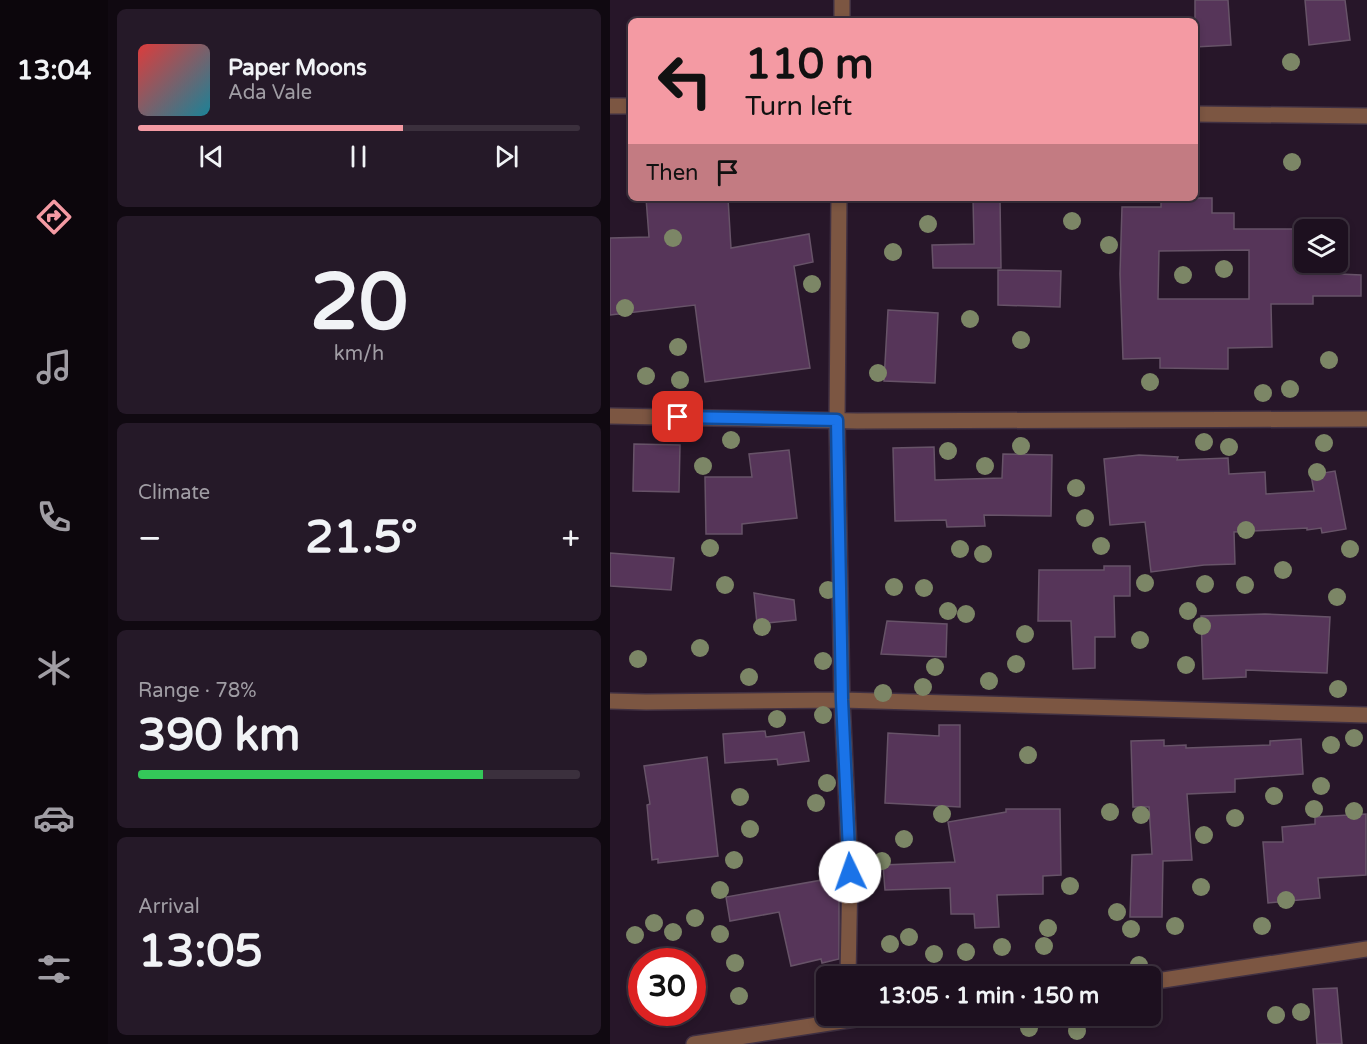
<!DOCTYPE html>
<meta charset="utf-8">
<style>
body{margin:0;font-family:"Varela Round",sans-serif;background:#251928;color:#f1f3f6;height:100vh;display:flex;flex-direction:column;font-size:22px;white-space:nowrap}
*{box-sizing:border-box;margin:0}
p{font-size:20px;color:#a09da4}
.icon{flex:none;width:33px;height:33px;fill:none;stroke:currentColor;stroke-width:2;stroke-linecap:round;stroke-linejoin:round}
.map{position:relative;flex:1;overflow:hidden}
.panel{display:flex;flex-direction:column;gap:9px;padding:9px;background:#100911;width:502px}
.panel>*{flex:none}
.top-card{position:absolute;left:18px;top:18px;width:570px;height:183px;border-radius:9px;box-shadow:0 3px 9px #0003,0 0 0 2px #3b303d;background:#f49aa3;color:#111;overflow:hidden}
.tools{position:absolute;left:684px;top:219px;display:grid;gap:12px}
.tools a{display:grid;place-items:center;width:54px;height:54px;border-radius:9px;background:#1d101f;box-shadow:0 3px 9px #0003,0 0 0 2px #3b303d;font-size:30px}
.speed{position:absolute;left:18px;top:948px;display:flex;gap:12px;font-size:30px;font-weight:700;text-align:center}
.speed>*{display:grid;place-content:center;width:78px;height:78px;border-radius:50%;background:#1d101f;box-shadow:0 3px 9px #0003,0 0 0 2px #3b303d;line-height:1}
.speed .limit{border:9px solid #d22;background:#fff;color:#111}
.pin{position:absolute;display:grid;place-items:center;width:51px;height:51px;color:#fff;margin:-26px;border-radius:12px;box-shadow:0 3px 9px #0006}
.me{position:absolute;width:66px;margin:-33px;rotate:357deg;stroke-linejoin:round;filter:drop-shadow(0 0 4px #0008)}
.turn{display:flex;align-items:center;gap:21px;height:126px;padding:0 18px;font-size:27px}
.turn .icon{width:78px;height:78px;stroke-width:2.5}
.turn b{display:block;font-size:42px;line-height:51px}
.then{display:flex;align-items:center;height:57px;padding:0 18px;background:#0003;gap:12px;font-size:22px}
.big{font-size:45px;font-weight:700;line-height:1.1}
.panel .widget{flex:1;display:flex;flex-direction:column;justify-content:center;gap:9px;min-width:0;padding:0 21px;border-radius:9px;background:#251928}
.panel .dial{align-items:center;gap:0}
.dial b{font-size:78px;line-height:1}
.song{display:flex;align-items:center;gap:18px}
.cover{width:72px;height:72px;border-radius:9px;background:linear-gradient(135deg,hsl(0 70% 55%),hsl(190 70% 35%))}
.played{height:6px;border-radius:3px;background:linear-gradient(90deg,#f49aa3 60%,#3b303d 60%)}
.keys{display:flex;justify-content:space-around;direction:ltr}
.heat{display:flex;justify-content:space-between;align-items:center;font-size:33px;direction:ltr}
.charge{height:9px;border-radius:4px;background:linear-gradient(90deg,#34c759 78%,#3b303d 0)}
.trip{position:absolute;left:206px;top:966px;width:345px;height:60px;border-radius:9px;background:#1d101f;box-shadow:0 3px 9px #0003,0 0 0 2px #3b303d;font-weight:700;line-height:60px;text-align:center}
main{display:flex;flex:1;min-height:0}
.tab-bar{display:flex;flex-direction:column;width:108px;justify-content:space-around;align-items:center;background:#0c060c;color:#a09da4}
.tab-bar .icon{width:42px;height:42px}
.tab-bar .current{color:#f49aa3}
.tab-bar b{font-size:27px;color:#f1f3f6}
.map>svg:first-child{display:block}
.building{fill:#563559;stroke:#675368;stroke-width:1.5;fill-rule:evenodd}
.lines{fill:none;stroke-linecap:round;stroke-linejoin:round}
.minor-casing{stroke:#403042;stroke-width:18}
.minor{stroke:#7c5642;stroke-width:15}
.tree{fill:#7c8666}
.route-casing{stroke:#114b97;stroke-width:15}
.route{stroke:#1a73e8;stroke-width:10}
</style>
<main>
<nav class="tab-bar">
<b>13:04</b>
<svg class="icon current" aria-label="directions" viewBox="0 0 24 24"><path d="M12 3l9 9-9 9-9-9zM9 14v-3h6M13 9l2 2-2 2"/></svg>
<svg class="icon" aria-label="music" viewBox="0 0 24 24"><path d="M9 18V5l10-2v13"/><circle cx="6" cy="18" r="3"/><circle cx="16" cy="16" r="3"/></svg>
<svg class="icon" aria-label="phone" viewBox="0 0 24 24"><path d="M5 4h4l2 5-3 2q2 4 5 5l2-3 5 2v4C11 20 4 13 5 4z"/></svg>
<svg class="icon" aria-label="climate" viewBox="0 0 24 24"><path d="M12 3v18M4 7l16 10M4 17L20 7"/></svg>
<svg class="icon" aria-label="car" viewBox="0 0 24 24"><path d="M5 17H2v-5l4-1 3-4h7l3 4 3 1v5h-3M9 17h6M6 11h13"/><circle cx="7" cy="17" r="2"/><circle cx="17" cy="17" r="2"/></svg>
<svg class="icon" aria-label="filters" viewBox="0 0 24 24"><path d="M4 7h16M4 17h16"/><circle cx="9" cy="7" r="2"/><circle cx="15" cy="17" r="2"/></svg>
</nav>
<section class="panel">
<div class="widget">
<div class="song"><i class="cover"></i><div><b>Paper Moons</b><p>Ada Vale</p></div></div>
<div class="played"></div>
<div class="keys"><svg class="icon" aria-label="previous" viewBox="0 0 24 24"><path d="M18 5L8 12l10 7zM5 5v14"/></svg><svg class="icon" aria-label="pause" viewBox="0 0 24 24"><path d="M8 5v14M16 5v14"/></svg><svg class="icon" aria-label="next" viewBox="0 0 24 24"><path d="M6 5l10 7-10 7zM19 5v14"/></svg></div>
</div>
<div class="widget dial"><b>20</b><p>km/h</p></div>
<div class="widget"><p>Climate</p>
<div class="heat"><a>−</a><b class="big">21.5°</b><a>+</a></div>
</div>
<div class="widget"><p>Range · 78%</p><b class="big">390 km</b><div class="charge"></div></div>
<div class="widget"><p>Arrival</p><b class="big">13:05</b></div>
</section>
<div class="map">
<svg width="757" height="1044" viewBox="0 0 757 1044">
<rect width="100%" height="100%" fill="#271629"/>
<path class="building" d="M585 0H618L621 45 585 47Z
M695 0H735L740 40 699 45Z
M36 198H118L121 248 199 234 203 262 184 266 200 368 95 382 85 305 0 315V238L39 237Z
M363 198H390L391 268H323L322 245 364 244Z
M551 198H602V213H624V229H707L694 230V262H708V273L751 275V296H703V304H661L662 347 618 348V369L550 368V358L513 359 510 274 512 207H551ZM639 250V299H548L549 251Z
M388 270 451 271 450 307 388 305Z
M278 310 328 313 325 383 274 381Z
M24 444 70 445 69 492 23 491Z
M324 447 325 480 392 478 393 454 442 455 441 516 374 515 375 526 337 527 336 520 285 521 283 448Z
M179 450 187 518 132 524V534H96L95 477H142L139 454Z
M529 455 568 457 567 460 618 458 619 474 655 472 656 494 704 491 701 475 725 471 736 529 712 533 711 528 697 530V528L624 532 625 564 594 565 541 572 535 522 500 525 494 459Z
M0 553 64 558 61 590 0 586Z
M494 566H520V596H504L505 637H485V668L463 669 461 621H428L429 570H494Z
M144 593 184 600 186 620 147 624Z
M655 614 720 617 717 673 636 670V677L593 679 591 616Z
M277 621 337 624 336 657 271 654Z
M329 725H350V807L275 803 278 733 329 736Z
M155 731 156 737 194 732 199 761 168 765 167 759 115 763 113 734Z
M691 739 693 774 625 779V792L577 794 582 860 553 861 552 917H520L522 855 542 854 539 807H523L521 741 554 740V746L576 745V748L660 745V741Z
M97 757 108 856 48 863V859L42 860 37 805 40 804 34 766Z
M396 809H450L451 875 433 876V894L387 895 389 927 365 928 364 914H341L340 888 275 890 273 865 345 862 338 822 396 812Z
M756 814V875L708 878 710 898 658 903 653 842H673L672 827 705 824V817Z
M229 877V959L212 963 211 959 181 966 169 912 120 921 116 897Z
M727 988 732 1044H707L703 989Z"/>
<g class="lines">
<g class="minor-casing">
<path id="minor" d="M232 21V0
M0 106H21
M585 114 757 116
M229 198 227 421 232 700 240 872 238 976
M0 416 247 421 757 419
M0 701 36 702 232 700 757 715
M540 982 757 949
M84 1044 265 1016"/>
</g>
<use href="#minor" class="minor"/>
</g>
<g class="tree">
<circle cx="681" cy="62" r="9"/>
<circle cx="682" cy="162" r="9"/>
<circle cx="462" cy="221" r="9"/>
<circle cx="318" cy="224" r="9"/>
<circle cx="63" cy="238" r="9"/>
<circle cx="499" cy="245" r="9"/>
<circle cx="283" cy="252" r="9"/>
<circle cx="614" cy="269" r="9"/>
<circle cx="573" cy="275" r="9"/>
<circle cx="202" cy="284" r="9"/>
<circle cx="15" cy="308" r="9"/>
<circle cx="360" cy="319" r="9"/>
<circle cx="411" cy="340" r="9"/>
<circle cx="68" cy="347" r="9"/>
<circle cx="719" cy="360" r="9"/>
<circle cx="268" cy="373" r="9"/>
<circle cx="36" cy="376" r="9"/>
<circle cx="70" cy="380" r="9"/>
<circle cx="540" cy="382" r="9"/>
<circle cx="680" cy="389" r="9"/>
<circle cx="653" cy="393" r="9"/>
<circle cx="121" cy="440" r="9"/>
<circle cx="594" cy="442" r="9"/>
<circle cx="714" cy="443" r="9"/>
<circle cx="411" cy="446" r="9"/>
<circle cx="619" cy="447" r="9"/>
<circle cx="338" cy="451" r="9"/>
<circle cx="93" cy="466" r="9"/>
<circle cx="375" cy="466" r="9"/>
<circle cx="707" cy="472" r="9"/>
<circle cx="466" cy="488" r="9"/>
<circle cx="475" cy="518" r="9"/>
<circle cx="636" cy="530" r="9"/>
<circle cx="491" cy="546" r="9"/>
<circle cx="100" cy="548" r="9"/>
<circle cx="350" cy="549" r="9"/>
<circle cx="740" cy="549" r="9"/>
<circle cx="373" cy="554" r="9"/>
<circle cx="673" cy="570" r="9"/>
<circle cx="535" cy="583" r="9"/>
<circle cx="595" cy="584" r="9"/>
<circle cx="115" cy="585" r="9"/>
<circle cx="635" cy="585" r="9"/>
<circle cx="284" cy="587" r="9"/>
<circle cx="314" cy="588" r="9"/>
<circle cx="218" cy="590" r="9"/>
<circle cx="727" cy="597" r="9"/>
<circle cx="338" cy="611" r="9"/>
<circle cx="578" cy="611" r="9"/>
<circle cx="356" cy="614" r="9"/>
<circle cx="592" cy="626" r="9"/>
<circle cx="152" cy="627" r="9"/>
<circle cx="415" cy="634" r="9"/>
<circle cx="530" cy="640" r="9"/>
<circle cx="90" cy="648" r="9"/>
<circle cx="28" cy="659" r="9"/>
<circle cx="213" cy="661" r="9"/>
<circle cx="406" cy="664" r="9"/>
<circle cx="576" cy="665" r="9"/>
<circle cx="325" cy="667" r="9"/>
<circle cx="139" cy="677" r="9"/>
<circle cx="379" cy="681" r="9"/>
<circle cx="313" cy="687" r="9"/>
<circle cx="728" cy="689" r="9"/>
<circle cx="273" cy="693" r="9"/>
<circle cx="213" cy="715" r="9"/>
<circle cx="167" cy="719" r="9"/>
<circle cx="744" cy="738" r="9"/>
<circle cx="721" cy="745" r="9"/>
<circle cx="418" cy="755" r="9"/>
<circle cx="217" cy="783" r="9"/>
<circle cx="711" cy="786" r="9"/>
<circle cx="664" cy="796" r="9"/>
<circle cx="130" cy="797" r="9"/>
<circle cx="206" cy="803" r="9"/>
<circle cx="704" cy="809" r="9"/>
<circle cx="744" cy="811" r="9"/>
<circle cx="500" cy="812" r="9"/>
<circle cx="332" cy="814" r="9"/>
<circle cx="531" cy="815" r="9"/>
<circle cx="625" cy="818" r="9"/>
<circle cx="140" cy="829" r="9"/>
<circle cx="594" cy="835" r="9"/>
<circle cx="294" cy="839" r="9"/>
<circle cx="124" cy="860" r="9"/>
<circle cx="272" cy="861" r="9"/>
<circle cx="460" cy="886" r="9"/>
<circle cx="591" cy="887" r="9"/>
<circle cx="110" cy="890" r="9"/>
<circle cx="676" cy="900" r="9"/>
<circle cx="507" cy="912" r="9"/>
<circle cx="85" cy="918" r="9"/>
<circle cx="44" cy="923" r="9"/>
<circle cx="565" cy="926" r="9"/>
<circle cx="652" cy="926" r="9"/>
<circle cx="438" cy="928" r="9"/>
<circle cx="521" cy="929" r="9"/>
<circle cx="63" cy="932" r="9"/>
<circle cx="110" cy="934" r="9"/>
<circle cx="25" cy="935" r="9"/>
<circle cx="299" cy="937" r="9"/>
<circle cx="280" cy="944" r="9"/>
<circle cx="434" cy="946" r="9"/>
<circle cx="392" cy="947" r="9"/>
<circle cx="356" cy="952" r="9"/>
<circle cx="324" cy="954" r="9"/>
<circle cx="125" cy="963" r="9"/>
<circle cx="529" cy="965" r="9"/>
<circle cx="129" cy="996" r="9"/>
<circle cx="691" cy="1012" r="9"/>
<circle cx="666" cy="1015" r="9"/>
<circle cx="419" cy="1028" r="9"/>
<circle cx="467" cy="1031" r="9"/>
</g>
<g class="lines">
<g class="route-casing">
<path id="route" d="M68 417 227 420 232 700 240 872"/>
</g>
<use href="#route" class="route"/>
</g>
</svg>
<div class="tools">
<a><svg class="icon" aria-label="layers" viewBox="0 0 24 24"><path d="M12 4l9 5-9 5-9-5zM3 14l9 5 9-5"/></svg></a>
</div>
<div class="speed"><div class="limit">30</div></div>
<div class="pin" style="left:68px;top:417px;background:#d93025"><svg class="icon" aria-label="arrive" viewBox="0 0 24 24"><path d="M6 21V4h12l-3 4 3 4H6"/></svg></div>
<svg class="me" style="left:240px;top:872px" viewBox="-20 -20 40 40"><circle r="19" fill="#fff"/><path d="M0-13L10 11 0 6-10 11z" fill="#1a73e8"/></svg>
<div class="trip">13:05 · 1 min · 150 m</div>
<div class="top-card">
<div class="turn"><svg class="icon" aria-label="left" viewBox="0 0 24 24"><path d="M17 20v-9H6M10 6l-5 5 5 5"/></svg><div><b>110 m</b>Turn left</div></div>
<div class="then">Then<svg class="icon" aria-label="arrive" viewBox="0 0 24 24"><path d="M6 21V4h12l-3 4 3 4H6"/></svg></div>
</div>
</div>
</main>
